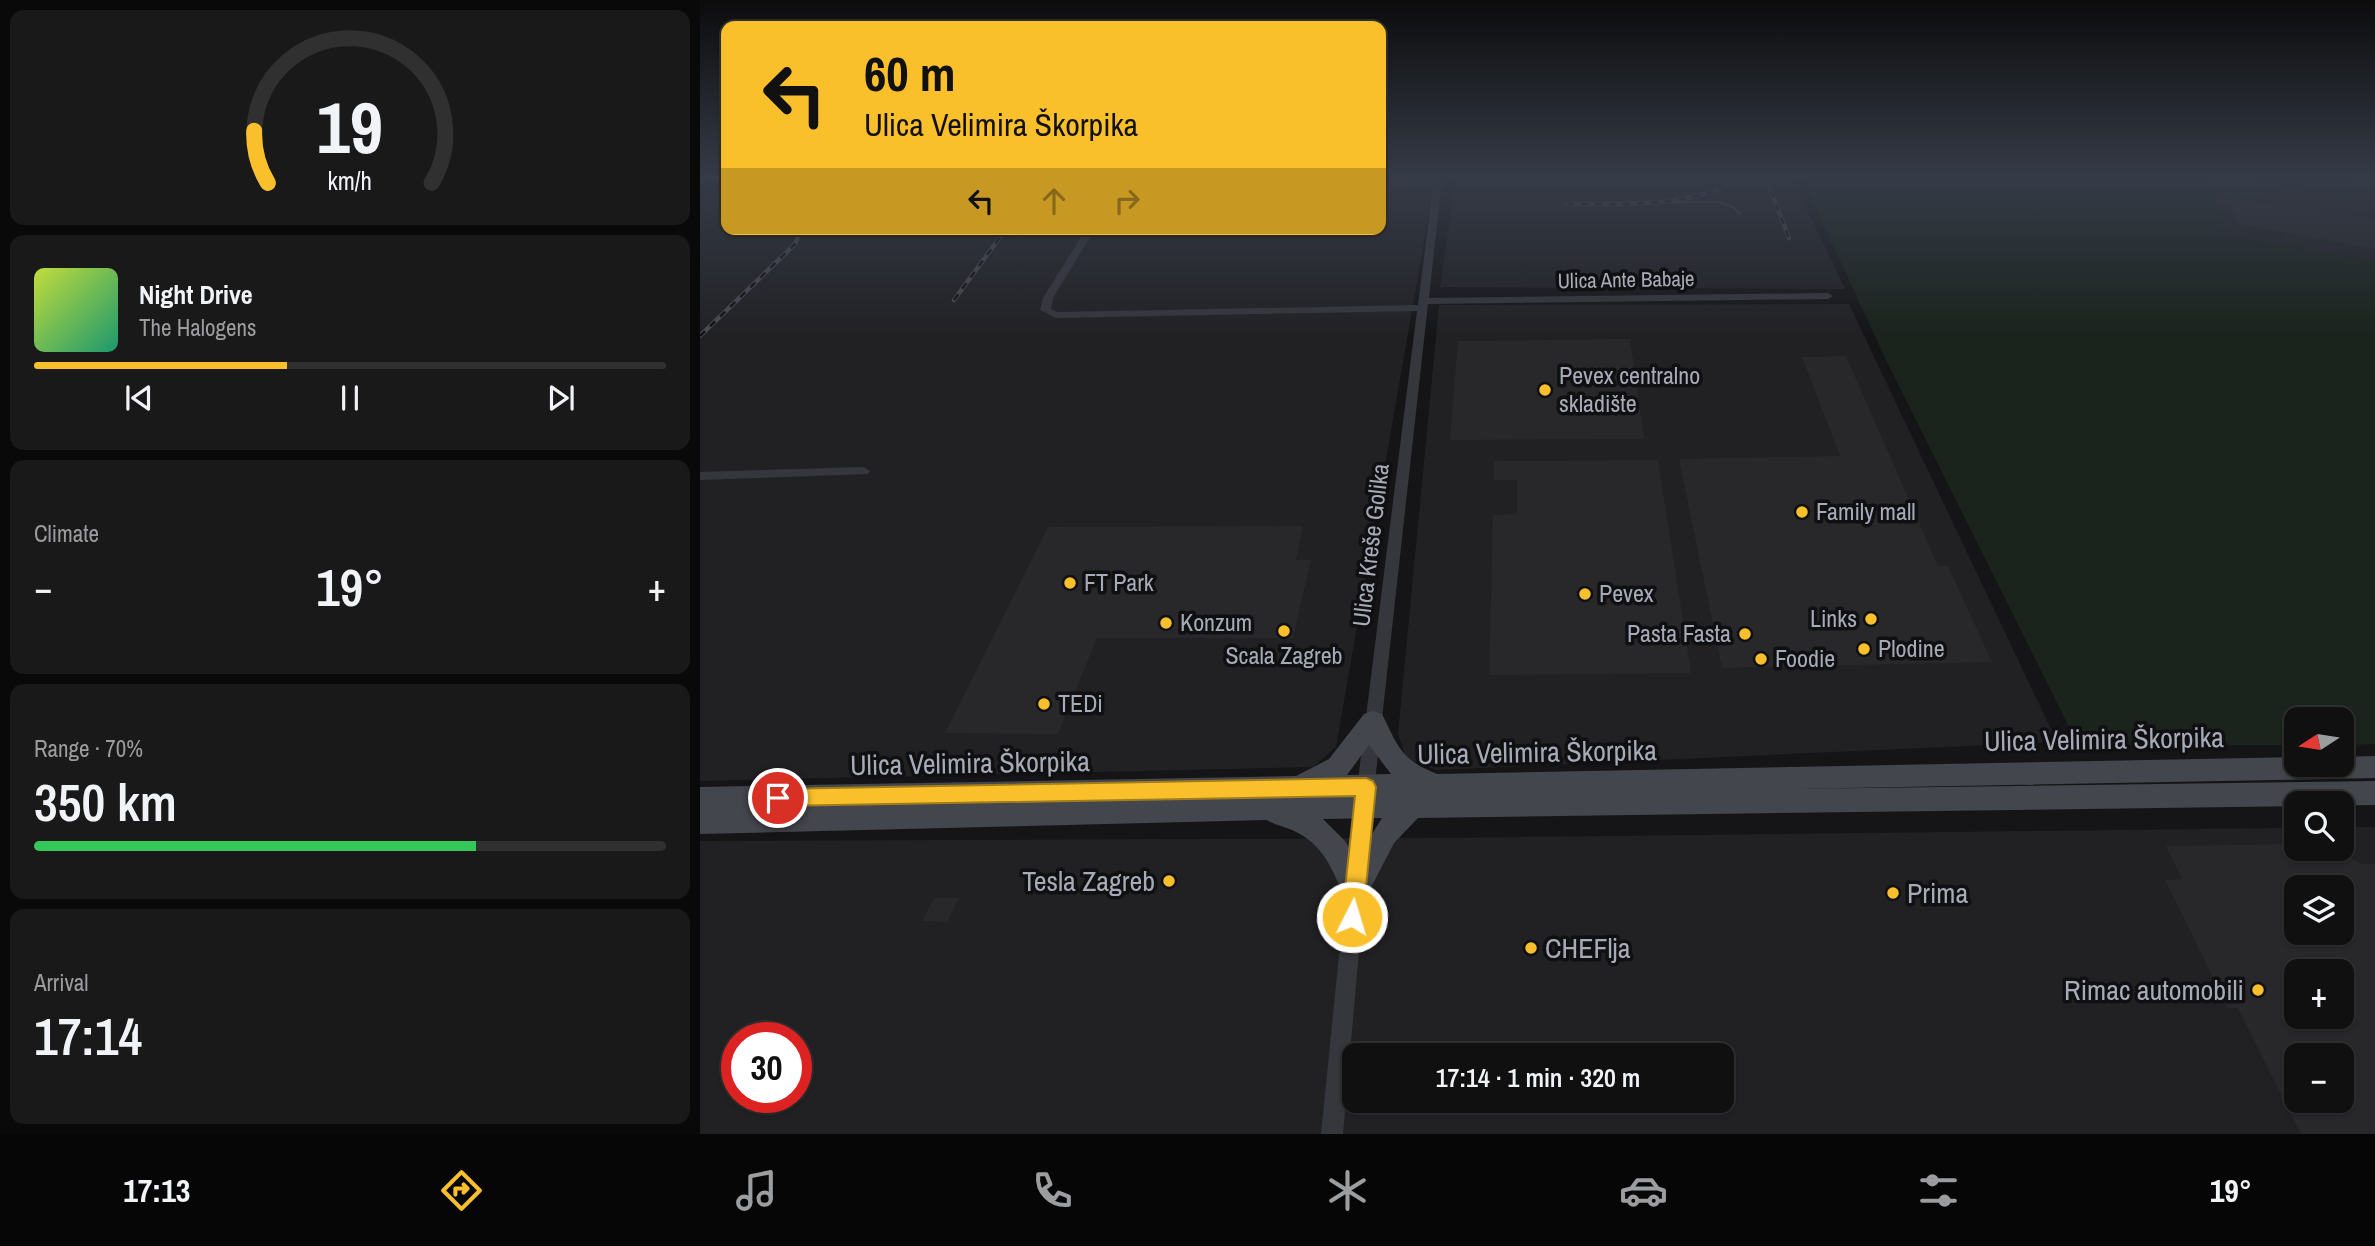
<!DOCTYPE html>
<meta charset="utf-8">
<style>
body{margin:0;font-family:"Archivo Narrow",sans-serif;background:#19191a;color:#f1f3f6;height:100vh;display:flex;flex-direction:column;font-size:26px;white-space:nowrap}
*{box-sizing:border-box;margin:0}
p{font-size:23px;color:#9c9d9f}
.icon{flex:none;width:38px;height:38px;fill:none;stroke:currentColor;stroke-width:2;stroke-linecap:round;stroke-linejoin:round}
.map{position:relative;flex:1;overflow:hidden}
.sheet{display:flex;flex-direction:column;gap:10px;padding:10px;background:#090909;width:700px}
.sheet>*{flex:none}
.banner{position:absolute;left:21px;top:21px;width:665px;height:214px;border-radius:14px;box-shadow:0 2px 5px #0004,0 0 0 2px #303031;background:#fac02b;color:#111;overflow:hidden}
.needle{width:46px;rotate:258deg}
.tools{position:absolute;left:1584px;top:707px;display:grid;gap:14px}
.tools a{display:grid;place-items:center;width:70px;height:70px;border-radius:14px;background:#101011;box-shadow:0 2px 5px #0004,0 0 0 2px #303031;font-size:35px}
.speed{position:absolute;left:21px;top:1022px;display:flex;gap:14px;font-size:35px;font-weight:700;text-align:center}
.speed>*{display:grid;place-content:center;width:91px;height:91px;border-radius:50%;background:#101011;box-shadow:0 2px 5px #0004,0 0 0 2px #303031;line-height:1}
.speed .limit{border:10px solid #d22;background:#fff;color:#111}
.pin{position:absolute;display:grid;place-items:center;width:60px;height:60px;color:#fff;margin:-30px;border:4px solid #fff;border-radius:50%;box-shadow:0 2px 7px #0007}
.me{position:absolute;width:77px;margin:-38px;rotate:5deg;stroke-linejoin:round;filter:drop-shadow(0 0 5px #0008)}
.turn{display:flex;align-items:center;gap:24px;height:147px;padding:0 28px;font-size:32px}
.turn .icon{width:91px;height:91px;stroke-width:2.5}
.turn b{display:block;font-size:49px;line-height:60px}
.lanes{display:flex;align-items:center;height:66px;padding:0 28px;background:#0003;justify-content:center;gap:35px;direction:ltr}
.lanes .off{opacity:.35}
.big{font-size:52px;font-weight:600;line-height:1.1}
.sheet .tile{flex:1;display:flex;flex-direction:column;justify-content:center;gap:10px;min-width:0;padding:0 24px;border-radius:14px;background:#19191a}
.sheet .dial{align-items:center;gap:0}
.dial svg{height:182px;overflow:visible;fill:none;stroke:#303031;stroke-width:7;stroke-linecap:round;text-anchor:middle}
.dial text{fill:#f1f3f6;stroke:none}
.song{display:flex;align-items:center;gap:21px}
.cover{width:84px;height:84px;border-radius:10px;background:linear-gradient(135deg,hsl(70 70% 55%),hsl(160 70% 35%))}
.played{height:7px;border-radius:4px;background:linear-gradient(90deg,#fac02b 40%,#303031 40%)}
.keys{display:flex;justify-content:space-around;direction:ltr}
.heat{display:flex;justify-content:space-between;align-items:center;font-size:38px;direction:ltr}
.charge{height:10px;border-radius:5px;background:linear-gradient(90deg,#34c759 70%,#303031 0)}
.trip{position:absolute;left:642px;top:1043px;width:392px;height:70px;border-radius:14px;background:#101011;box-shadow:0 2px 5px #0004,0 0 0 2px #303031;font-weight:600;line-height:70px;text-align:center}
.dock{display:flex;height:112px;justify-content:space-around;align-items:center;background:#060607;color:#9c9d9f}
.dock .icon{width:49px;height:49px}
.dock .active{color:#fac02b}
.dock b{font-size:32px;color:#f1f3f6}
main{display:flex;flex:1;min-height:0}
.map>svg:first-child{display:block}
.built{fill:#212124;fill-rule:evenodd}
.green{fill:#1b231d}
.building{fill:#28282b;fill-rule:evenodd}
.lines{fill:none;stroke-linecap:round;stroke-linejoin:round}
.street{fill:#36373d;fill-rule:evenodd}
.secondary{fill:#44464d;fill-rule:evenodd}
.tram{stroke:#494b52;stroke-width:2}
.rail-casing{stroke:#494b52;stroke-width:4.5}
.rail{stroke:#101012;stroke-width:2.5;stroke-dasharray:7;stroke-linecap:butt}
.route{fill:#fac02b;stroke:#a27d1c;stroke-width:2}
.poi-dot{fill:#fac02b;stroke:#101012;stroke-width:2.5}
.labels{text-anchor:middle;stroke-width:7;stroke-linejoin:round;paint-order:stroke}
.far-street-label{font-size:21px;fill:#a7abb8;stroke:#101012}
.poi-label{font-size:24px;fill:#a7abb8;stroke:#101012;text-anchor:start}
.street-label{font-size:24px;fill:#a7abb8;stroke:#101012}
.near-street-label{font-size:28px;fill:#a7abb8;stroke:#101012}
.near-poi-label{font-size:28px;fill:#a7abb8;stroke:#101012;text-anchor:end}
</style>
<main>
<section class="sheet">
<div class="tile dial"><svg viewBox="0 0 100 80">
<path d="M14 69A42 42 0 1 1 86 69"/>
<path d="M14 69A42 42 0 0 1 8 46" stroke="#fac02b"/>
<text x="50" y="56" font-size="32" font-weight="700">19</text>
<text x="50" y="72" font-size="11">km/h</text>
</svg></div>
<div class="tile">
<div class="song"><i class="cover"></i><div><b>Night Drive</b><p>The Halogens</p></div></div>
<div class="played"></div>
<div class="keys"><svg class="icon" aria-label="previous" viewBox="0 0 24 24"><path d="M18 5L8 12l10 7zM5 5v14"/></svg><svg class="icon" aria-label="pause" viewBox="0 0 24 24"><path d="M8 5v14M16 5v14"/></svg><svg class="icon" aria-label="next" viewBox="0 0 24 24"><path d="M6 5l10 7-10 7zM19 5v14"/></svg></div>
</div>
<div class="tile"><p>Climate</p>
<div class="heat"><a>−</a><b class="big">19°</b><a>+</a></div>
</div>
<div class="tile"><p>Range · 70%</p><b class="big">350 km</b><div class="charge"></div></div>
<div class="tile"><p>Arrival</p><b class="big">17:14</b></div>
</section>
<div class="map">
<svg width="1675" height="1134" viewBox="0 0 1675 1134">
<rect width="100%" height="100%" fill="#151517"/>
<path class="built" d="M16 178H26V229H681V178H735L636 747 613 767 0 781V198L24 179Z
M756 178H1092L1145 289 740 287Z
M1502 178H1531L1649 196 1640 178H1675V260L1524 236Z
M1149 304 1357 742 736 770 706 758 698 734 739 305Z
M1642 827H1675V1134H0V841L735 838 1596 828V849H1642ZM1596 887H1642V933H1596ZM1596 971H1642V1017H1596ZM37 1038H96V1097H37ZM654 1055H1022V1101H654ZM1596 1055H1642V1101H1596Z"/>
<path class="green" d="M1102 178H1510L1504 183 1514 192 1525 236 1675 260V744L1642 745V719H1596V745H1378L1186 360Z
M1531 178H1645L1656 197 1650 196Z
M1527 194 1591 205 1527 199 1535 225 1585 233 1586 237 1557 234 1533 228 1524 196Z"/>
<path class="building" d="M1530 198 1675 219V249L1537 224Z
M930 339 944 439 750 440 758 341Z
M1146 356 1238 566H1248L1292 662 1022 668 979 459 1140 456 1102 357Z
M958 460 991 673 789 675 793 515 817 514V480H794V461Z
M603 526 596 560H611L593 638H397L358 734 245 733 348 527Z
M1596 844V849H1637L1662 864H1675V1134H1601L1538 1008H1528L1465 880 1482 879 1466 846ZM1596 887H1642V933H1596ZM1596 971H1642V1017H1596ZM1596 1055H1642V1101H1596Z
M234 898H259L247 922 222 921Z"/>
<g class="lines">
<path class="street" d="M734 178H742L729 298 1128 293 1133 296 1128 299 728 304 669 836 643 1134H621L651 836 717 311 356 318 340 310 343 298 386 229H395L353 298 351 309 358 312 718 305Z
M164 467 170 471 168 474 0 480V472Z"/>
<path class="secondary" d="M673 711 682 714C698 746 700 759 737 774L1596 757V765H1642V757L1675 756V778L1093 789 1675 781V805L718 818 694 843 665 899 655 903 645 899C634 873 625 847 598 833 588 827 576 826 567 820L0 834V787L596 776 629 759 664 714ZM669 745 691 774 646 775H647ZM682 818 656 860 645 841 623 819Z"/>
<path class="tram" d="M926 203 1019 202 1033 207 1040 214"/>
<g class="rail-casing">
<path id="rail" d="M1066 178 1089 238
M1084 178 1087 185
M867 204C927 204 989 208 1043 178
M254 300 306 229
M0 336 95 244 101 229"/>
</g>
<use href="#rail" class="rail"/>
</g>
<linearGradient id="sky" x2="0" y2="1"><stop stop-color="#0c0c0d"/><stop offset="0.53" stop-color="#353b47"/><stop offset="1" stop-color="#353b47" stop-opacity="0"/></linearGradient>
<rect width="1675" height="337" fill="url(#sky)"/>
<path class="route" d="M666 778 673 781 676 787 663 917 660 925 652 928 645 925 642 917 655 796 78 806 71 804 68 798 71 791 78 789Z"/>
<g class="poi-dot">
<circle cx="845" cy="390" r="7"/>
<circle cx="1102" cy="512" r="7"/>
<circle cx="370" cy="583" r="7"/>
<circle cx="885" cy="594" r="7"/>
<circle cx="1171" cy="619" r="7"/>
<circle cx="466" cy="623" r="7"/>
<circle cx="584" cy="631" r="7"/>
<circle cx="1045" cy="634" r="7"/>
<circle cx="1164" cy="649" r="7"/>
<circle cx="1061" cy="659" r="7"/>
<circle cx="344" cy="704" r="7"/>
<circle cx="469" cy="881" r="7"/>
<circle cx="1193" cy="893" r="7"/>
<circle cx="831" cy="948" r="7"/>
<circle cx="1558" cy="990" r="7"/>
</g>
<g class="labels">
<g class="far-street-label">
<text transform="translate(926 280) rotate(-1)" y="7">Ulica Ante Babaje</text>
</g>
<g class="poi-label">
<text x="859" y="384">Pevex centralno<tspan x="859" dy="28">skladište</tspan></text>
<text x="1116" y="520">Family mall</text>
<text x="384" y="591">FT Park</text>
<text x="899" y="602">Pevex</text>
<text x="1157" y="627" text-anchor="end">Links</text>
<text x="480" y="631">Konzum</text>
<text x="1031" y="642" text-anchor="end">Pasta Fasta</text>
<text x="1178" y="657">Plodine</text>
<text x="584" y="664" text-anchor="middle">Scala Zagreb</text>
<text x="1075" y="667">Foodie</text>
<text x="358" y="712">TEDi</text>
</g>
<g class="street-label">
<text transform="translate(671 545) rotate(-83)" y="8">Ulica Kreše Golika</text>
</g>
<g class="near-street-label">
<text transform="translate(1404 739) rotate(-1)" y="10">Ulica Velimira Škorpika</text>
<text transform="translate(837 752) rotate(-1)" y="10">Ulica Velimira Škorpika</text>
<text transform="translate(270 763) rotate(-1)" y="10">Ulica Velimira Škorpika</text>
</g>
<g class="near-poi-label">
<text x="455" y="891">Tesla Zagreb</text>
<text x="1207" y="903" text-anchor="start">Prima</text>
<text x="845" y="958" text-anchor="start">CHEFlja</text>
<text x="1544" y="1000">Rimac automobili</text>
</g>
</g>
</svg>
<div class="tools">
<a><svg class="needle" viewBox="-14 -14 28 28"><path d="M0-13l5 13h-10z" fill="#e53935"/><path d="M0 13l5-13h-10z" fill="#9c9d9f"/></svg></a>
<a><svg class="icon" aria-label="search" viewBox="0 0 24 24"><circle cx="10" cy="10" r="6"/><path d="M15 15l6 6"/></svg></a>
<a><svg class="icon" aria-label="layers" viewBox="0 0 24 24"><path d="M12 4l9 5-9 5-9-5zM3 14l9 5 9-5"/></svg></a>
<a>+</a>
<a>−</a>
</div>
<div class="speed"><div class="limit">30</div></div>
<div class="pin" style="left:78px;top:798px;background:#d93025"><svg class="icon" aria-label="arrive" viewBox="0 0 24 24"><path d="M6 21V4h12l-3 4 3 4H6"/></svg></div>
<svg class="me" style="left:652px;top:917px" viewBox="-20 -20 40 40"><circle r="17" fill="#fac02b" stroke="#fff" stroke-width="3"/><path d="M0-11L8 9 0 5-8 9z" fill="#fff"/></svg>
<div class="trip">17:14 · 1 min · 320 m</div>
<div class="banner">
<div class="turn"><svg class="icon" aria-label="left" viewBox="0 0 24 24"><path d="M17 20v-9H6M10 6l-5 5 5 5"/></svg><div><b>60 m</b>Ulica Velimira Škorpika</div></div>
<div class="lanes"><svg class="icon" aria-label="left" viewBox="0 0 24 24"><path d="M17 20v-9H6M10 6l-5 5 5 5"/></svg><svg class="icon off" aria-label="ahead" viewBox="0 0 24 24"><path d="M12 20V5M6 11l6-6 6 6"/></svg><svg class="icon off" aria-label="right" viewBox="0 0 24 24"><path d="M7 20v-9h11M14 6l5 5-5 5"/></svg></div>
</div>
</div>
</main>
<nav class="dock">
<b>17:13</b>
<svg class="icon active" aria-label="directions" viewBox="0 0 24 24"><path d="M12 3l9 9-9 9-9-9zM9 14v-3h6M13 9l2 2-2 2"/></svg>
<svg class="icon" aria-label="music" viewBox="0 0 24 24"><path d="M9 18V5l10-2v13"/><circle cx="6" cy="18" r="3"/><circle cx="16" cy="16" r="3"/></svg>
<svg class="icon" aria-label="phone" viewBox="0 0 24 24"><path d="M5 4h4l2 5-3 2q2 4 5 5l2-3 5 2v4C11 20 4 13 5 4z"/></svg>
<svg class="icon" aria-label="climate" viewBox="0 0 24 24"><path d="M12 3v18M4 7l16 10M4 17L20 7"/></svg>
<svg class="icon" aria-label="car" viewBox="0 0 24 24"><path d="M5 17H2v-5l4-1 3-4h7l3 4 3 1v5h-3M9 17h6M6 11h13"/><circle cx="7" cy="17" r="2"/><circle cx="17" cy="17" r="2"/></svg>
<svg class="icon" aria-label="filters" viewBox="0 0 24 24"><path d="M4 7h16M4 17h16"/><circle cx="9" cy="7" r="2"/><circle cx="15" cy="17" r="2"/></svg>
<b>19°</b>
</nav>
